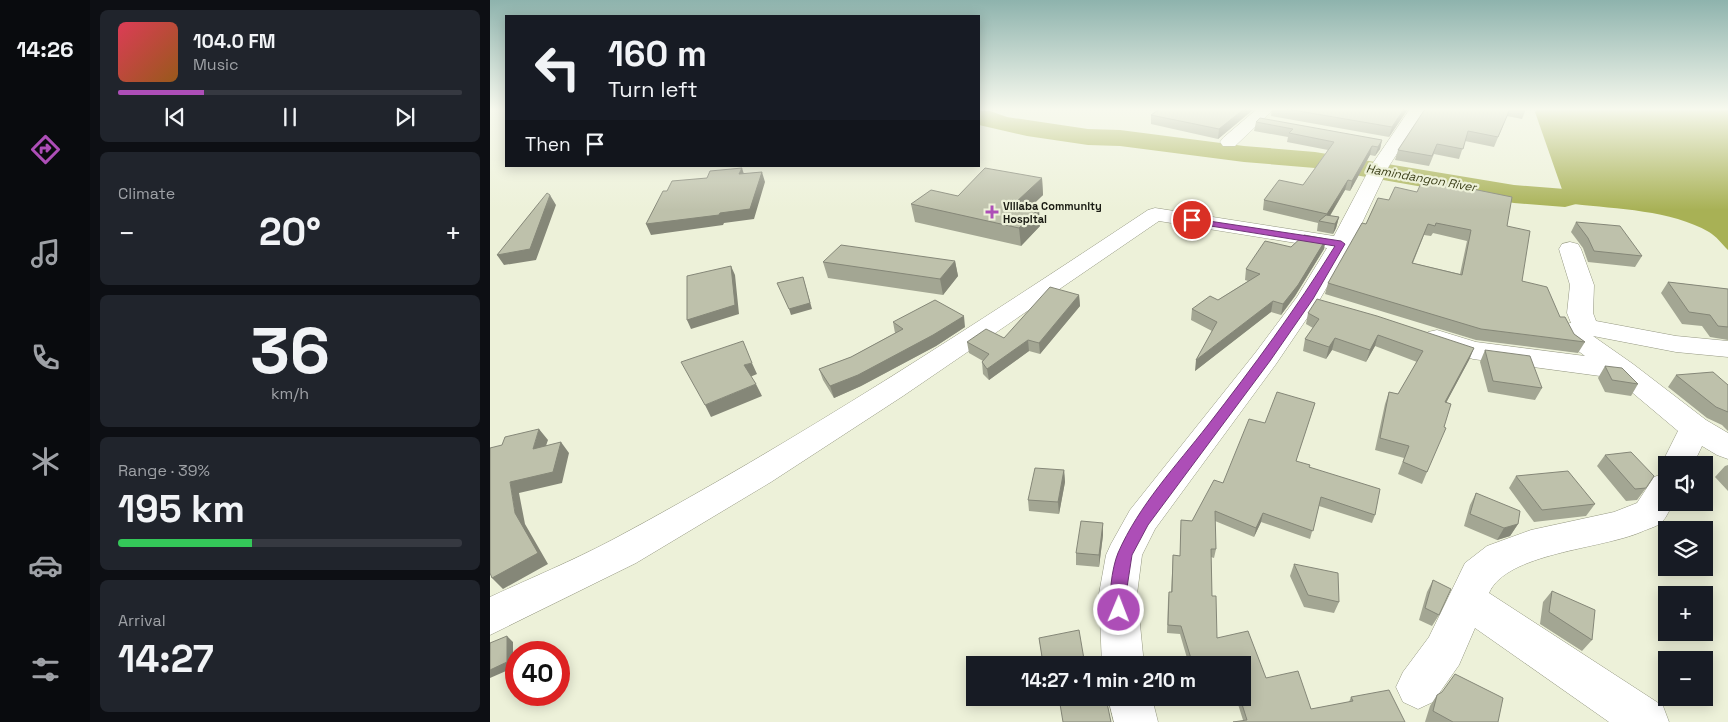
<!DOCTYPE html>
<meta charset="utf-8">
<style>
body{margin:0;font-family:"Space Grotesk",sans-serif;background:#20242c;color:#f1f3f6;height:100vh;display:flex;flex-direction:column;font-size:19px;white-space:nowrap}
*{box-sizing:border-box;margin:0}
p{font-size:16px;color:#9ea1a6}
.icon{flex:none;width:28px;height:28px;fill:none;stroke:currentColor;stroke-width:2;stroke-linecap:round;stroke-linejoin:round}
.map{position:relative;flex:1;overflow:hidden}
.details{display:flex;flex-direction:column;gap:10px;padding:10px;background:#0d0f14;width:400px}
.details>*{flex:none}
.banner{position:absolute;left:15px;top:15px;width:475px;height:152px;border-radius:0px;box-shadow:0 2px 12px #0003;background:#171b24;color:#f1f3f6;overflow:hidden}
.controls{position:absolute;left:1168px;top:456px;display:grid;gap:10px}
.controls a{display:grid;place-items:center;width:55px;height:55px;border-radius:0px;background:#171b24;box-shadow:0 2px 12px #0003;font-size:25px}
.speed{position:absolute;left:15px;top:641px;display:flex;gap:10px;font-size:25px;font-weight:700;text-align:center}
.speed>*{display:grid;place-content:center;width:65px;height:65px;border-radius:50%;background:#171b24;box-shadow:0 2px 12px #0003;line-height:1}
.speed .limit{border:8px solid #d22;background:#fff;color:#111}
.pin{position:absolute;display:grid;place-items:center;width:42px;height:42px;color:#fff;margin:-21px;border:2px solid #fff;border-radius:50%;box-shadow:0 1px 5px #0007}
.me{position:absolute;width:55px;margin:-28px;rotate:1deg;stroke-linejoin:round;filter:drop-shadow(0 0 4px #0008)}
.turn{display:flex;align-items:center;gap:18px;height:105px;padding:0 20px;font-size:22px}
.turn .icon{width:65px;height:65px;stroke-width:2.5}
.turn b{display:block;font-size:35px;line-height:42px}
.then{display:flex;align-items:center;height:48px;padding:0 20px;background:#0003;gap:10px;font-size:19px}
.big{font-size:38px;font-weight:700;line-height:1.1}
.details .tile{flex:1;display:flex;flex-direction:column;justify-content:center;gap:8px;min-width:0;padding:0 18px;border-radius:8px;background:#20242c}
.details .dial{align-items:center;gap:0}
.dial b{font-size:65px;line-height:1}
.song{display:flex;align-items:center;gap:15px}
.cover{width:60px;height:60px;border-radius:8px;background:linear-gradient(135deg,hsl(350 70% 55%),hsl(30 70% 35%))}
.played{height:5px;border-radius:2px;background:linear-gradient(90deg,#ad4eb7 25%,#363941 25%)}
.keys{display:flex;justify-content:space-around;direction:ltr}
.heat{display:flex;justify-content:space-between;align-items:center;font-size:28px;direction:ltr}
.charge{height:8px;border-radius:4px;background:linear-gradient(90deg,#34c759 39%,#363941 0)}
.trip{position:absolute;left:476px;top:656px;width:285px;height:50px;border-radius:0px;background:#171b24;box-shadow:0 2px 12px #0003;font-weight:700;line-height:50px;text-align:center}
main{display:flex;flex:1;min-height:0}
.menu{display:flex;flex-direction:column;width:90px;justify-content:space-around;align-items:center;background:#090b0e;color:#9ea1a6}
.menu .icon{width:35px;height:35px}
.menu .active{color:#ad4eb7}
.menu b{font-size:22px;color:#f1f3f6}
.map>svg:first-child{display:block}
.forest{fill:#a8b155}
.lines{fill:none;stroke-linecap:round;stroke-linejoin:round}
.river{fill:#a8b155;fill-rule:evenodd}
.minor-casing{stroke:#959882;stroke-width:1}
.minor{fill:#fff;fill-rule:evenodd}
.wall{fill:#a3a693;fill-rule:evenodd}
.shaded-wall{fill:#858778}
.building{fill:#bec1ab;stroke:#858778;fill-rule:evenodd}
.route{fill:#ad4eb7;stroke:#703377}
.poi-dot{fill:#ad4eb7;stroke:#edf1d9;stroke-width:2}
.labels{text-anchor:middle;stroke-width:4.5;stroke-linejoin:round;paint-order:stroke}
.far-poi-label{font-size:11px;font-weight:bold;fill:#1b1c14;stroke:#edf1d9;text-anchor:start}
.far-water-label{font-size:12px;font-style:italic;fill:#3b3f18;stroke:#edf1d9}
</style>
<main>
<nav class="menu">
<b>14:26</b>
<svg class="icon active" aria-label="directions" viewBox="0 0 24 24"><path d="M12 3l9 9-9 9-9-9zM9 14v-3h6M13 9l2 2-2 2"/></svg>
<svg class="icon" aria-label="music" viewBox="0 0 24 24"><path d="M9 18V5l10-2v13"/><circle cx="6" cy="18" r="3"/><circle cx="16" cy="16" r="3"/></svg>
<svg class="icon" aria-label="phone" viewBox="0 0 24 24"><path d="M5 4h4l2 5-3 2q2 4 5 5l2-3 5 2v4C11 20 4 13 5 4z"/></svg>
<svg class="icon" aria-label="climate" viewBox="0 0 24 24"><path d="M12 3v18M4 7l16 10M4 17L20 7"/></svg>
<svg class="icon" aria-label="car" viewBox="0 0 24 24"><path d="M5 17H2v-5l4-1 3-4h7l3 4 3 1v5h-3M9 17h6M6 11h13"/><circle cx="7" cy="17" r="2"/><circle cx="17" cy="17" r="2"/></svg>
<svg class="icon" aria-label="filters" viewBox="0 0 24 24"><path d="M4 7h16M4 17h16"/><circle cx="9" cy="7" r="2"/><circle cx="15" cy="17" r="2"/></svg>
</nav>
<section class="details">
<div class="tile">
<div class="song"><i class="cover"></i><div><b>104.0 FM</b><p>Music</p></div></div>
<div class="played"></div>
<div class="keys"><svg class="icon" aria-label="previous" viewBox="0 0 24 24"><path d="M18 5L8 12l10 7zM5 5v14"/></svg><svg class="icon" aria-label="pause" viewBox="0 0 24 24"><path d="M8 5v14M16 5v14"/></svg><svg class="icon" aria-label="next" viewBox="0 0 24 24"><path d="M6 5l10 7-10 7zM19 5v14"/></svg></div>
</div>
<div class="tile"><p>Climate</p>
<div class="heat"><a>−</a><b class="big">20°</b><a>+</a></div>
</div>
<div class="tile dial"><b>36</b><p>km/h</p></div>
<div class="tile"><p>Range · 39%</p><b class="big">195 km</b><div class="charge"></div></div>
<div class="tile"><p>Arrival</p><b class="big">14:27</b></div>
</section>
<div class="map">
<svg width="1238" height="722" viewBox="0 0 1238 722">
<rect width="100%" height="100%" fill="#edf1d9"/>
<path class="forest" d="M1047 109H1238V250C1232 244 1226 236 1219 232 1181 210 1127 209 1084 204L1075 198 1045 112Z"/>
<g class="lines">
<path class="river" d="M489 111H500L517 117 598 129 630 130 754 146 825 152 1024 185 1075 189 1086 192 1090 198 1086 204 1075 207 1024 203 825 168 754 162 630 146 598 145 537 136 489 125Z"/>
<g class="minor-casing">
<path id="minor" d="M767 109H784L745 146H733L730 142 733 138Z
M920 109H936L899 166 862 244 830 299 786 364 665 529 652 555 647 594 654 665H612L609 594 616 555 621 544 640 510 766 352 807 297 837 248 669 221 413 396 281 482 146 563 0 635V597C41 578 82 561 122 540 307 441 483 326 658 210L665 208 844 236 881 166Z
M1080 242 1088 244 1091 249 1104 285 1103 313 1106 321 1186 336 1238 341V357L1186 352 1103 336 1143 364 1216 420 1238 433V459L1227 455 1212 446 1203 465H1176V502H1184C1180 508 1177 517 1172 522 1167 527 1157 529 1151 532 1112 549 1016 553 999 593L1173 706 1179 722H1119L985 628 969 665 943 702 928 709 913 702 906 687 913 672 939 637 975 563 997 546 1041 530 1124 512 1147 503 1164 477 1175 473 1171 465 1188 431 1125 378 983 359 938 344 934 338 938 332 947 330 986 342 1095 356 1079 344 1070 330 1074 324 1081 323 1077 313 1080 285 1069 249 1072 244Z
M618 698H662L668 722H624Z"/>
</g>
<use href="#minor" class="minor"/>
</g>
<path class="wall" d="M764 109 728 139 661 124V115Z
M782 109H918L899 137 781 116Z
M935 109H1036L1032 119 1017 116 1004 147 975 141 969 159 944 154 939 166 905 160 908 150Z
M766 122 892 140 890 149 885 156 880 155 860 191 855 190 840 216 849 217 846 228 843 234 827 231 828 223 773 210 774 200 813 185 838 150 797 142 798 137 764 131Z
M552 178 553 195 541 206 550 226 531 246 425 222 421 204 468 196Z
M888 198 1017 226 1032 281 1070 317 1084 334 1095 342 1088 353 986 340 835 294 838 283 876 224ZM943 233 977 241 970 274 923 263 934 235 941 236Z
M1086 222 1152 256 1145 267 1098 262 1093 248 1081 232Z
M801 247 834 249 805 296 791 315 781 312 705 371 722 331 701 320 702 309 728 300 758 281 755 280 756 269Z
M465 261 468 276 453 295 338 278 333 262Z
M1178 282 1238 289V340L1220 337 1212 326 1192 324 1171 293Z
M589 295 590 306 550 354 539 351 499 380 493 374 492 362 493 361 479 353 477 342 514 338Z
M818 313 984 348 979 360 956 403 937 472 932 484 908 474 914 458 885 450 895 404 899 392 908 394 927 362 885 346 876 362 842 350 836 359 813 351 815 339 823 328 816 324Z
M403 322 475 327 446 346 371 386 344 398 333 380 329 369 361 357 405 333Z
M995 350 1052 388 1045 400 998 392 990 362Z
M1115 366 1148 384 1141 396 1115 392 1108 378Z
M1186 375 1238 385V431L1232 425 1217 418 1178 387Z
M825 403 806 461 819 467 885 515 882 523 829 506 820 539 771 522 764 537 725 521 726 549 724 558 721 557 722 596 727 638 776 678 821 709 859 702 861 697 915 722 753 720 746 698H752V665H699L690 634 677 633 678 600 679 592H681L683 555 690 556 691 520 702 521 733 483 775 423Z
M1115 455 1156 488 1147 500 1136 501 1107 466Z
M1238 465V491L1225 477 1235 466Z
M574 470 575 482 569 514 539 511 538 500Z
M1026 476 1105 504 1096 516 1044 522 1019 488Z
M986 493 1028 524 1020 536 1007 540 974 526 980 505Z
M613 523V535L609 567 586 565V553Z
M804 564 849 602 844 613 814 607 800 576Z
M943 580 949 615 942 626 929 620 937 592Z
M1062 591 1102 640 1092 651 1050 624 1053 602Z
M549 638 595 665H553Z
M947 695 1008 722H935L940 706Z"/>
<path class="shaded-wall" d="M754 109H764L728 139 729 129Z
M914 109H918L899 137 902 127Z
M892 140 890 149 885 156 888 147Z
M882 146 880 155 860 191 862 181Z
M252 168 255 177 249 174Z
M272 172 275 182 264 219 234 223 233 225 161 235 156 224Z
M552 178 553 195 526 221 525 203Z
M858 180 855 190 836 222 837 214Z
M60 195 66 205 46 260 14 265 7 255Z
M549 208 550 226 531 246 529 228Z
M849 217 846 228 843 234 845 224Z
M836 239 834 249 805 296 791 315 793 304Z
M465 261 468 276 453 295 450 279Z
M241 266 245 275 249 314 201 329 197 320Z
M313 277 322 309 301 315 299 309Z
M589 295 590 306 550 354 549 343Z
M783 301 781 312 705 371 706 360Z
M474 316 475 327 446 346 371 386 344 398 340 386Z
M888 335 885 346 876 362 880 350Z
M845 338 842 350 836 359 839 347Z
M538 340 539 351 499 380 497 369Z
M984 348 979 360 950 414 955 402Z
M262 363 267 374 260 377 254 365Z
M266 384 272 396 221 417 215 405Z
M49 429 58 440 51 460 43 449Z
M71 442 79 453 72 483 29 493 35 524 58 564 13 589 2 578 25 513 20 482Z
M574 470 575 482 569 514 568 502Z
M773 513 771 522 764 537 766 528Z
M613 523V535L609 567V555Z
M1028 524 1020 536 1007 540 1014 528Z
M17 636 23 642V668L0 678V670Z"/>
<path class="building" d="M670 109H754L729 129 661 115Z
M797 109H914L902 127Z
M935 109H1020L1008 137 978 131 973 149 947 144 942 156 908 150Z
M770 118 892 140 888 147 882 146 862 181 858 180 837 214 774 200 789 180 813 185 844 142 799 133 803 129 766 122Z
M252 168 249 174 272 172 260 209 230 213 229 215 156 224 173 191H177L182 181 217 178 220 171Z
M495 168 552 178 525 203 549 208 529 228 421 204 441 190 468 196Z
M933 179 1022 197 1017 226 1040 231 1032 281 1057 287 1070 317H1075L1084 334 1095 342 991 329 838 283 872 223 876 224 888 198 899 200 905 187 927 192ZM946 223 981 230 972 275 922 263 938 224 945 226Z
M57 193 60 195 40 249 7 255Z
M836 215 849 217 845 224 829 221Z
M1086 222 1130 226 1152 256 1104 251 1098 238Z
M814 235 836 239 808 285 793 304 783 301 706 360 727 322 702 309 720 296 728 300 770 274 756 269 775 241 801 247Z
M351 245 465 261 450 279 333 262Z
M241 266 245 305 197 320V276Z
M313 277 320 303 299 309 287 283Z
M1178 282 1238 289V327L1228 326 1220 315 1199 312Z
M560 287 589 295 549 343 538 340 497 369 492 362 499 354 477 342 496 329 514 338Z
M827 299 887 316 984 348 955 402 961 404 954 427 956 428 937 472 913 462 919 446 890 438 899 392 908 394 933 351 888 335 880 350 845 338 839 347 815 339 829 319 818 313Z
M445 300 474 316 443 335 368 375 340 386 329 369 361 357 413 329 403 322Z
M253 341 262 363 254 365 266 384 215 405 191 362Z
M995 350 1040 356 1052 388 1003 381Z
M1115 366 1132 368 1148 384 1122 380Z
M1223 372 1238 385V412L1226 407 1186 375Z
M787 392 825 403 806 461 820 465 819 467 890 489 885 515 831 497 823 531 773 513 766 528 725 511 726 549H721L722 596H726L727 638 758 631 776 678 808 671 821 709 863 701 861 697 899 690 915 722H743L757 720 750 698H752V665H703L691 626 678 625 679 592H682L683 555 690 556 691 520 702 521 724 480 733 483 759 419 775 423Z
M49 429 43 449 71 442 63 472 20 482 25 513 48 553 2 578 0 573V448L12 445 15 437Z
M1141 452 1164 476 1156 488 1145 489 1115 455Z
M545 468 574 470 568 502 538 500Z
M1078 471 1105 504 1052 510 1026 476Z
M986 493 1030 511 1028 524 1014 528 980 514Z
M591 521 613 523 609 555 586 553Z
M804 564 848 573 849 602 818 595Z
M943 580 961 589 949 615 935 608Z
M1062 591 1105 610 1102 640 1059 612Z
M589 630 595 665H565L564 661 553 663 549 638Z
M17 636V662L0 670V643Z
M965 674 1013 698 1008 722H963L943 711 947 695 952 692Z
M569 698H616L621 722H573Z"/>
<linearGradient id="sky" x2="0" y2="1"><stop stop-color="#8eb3ad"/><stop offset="0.52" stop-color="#f7f9ee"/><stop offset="1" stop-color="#f7f9ee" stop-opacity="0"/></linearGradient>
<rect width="1238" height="210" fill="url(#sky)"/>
<path class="route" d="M699 218 851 241 855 244 823 299 780 361 658 525 642 555 636 594 637 610 635 616 629 618 623 616C617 602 622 567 628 553 649 505 686 466 718 425 763 367 806 309 845 246L702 223 698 220Z"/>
<path class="poi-dot" d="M499.5 204.5h5v5h5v5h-5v5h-5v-5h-5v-5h5z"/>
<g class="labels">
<g class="far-poi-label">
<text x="513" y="210">Villaba Community<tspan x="513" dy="13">Hospital</tspan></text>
</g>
<g class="far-water-label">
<text transform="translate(931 178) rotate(10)" y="4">Hamindangon River</text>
</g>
</g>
</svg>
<div class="controls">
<a><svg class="icon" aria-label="sound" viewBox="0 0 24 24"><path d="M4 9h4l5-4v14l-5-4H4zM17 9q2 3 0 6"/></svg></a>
<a><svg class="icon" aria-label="layers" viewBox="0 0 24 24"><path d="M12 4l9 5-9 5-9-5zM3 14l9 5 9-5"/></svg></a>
<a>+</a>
<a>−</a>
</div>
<div class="speed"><div class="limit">40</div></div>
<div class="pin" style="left:702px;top:220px;background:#d93025"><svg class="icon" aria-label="arrive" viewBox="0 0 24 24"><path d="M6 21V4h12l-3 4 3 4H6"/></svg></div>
<svg class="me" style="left:629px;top:610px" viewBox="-20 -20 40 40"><circle r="17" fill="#ad4eb7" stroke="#fff" stroke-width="3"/><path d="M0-11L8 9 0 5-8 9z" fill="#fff"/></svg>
<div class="trip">14:27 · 1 min · 210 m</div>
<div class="banner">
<div class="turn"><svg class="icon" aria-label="left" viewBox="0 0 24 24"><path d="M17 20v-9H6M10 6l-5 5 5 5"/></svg><div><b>160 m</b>Turn left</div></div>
<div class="then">Then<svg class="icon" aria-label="arrive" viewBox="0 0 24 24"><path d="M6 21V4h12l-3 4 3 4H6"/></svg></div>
</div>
</div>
</main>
